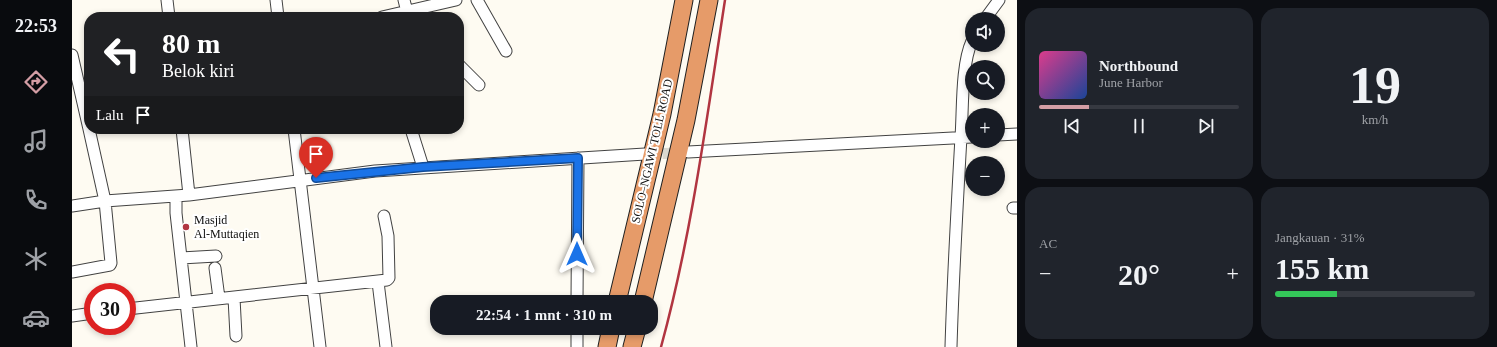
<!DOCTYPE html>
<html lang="id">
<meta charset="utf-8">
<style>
body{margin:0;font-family:Georgia,serif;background:#20242c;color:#f1f3f6;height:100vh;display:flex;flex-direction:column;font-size:15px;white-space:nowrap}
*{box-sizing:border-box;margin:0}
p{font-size:13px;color:#9ea1a6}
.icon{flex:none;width:22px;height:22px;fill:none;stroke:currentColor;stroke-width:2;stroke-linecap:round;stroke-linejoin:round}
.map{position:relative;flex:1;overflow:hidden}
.panel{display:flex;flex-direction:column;gap:8px;padding:8px;background:#0d0f14;width:480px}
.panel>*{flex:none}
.banner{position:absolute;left:12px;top:12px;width:380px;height:122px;border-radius:16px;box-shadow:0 2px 6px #0003;background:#202124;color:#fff;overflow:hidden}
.buttons{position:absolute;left:893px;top:12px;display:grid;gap:8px}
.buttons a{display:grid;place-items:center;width:40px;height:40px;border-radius:50%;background:#171b24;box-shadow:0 2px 6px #0003;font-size:20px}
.speed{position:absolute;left:12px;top:283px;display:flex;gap:8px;font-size:20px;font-weight:700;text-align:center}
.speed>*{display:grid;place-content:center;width:52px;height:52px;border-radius:50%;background:#171b24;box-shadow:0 2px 6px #0003;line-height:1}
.speed .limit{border:6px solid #d22;background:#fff;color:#111}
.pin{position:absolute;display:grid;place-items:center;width:34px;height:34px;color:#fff;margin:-41px -17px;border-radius:50% 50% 50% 0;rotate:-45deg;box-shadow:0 0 4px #0007}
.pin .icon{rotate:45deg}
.me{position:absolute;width:44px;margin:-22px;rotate:0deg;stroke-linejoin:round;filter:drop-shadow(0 0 3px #0008)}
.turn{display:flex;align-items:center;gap:14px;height:84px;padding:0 12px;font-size:18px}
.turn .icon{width:52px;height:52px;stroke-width:2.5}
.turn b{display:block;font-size:28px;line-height:34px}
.then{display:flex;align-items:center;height:38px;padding:0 12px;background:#0003;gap:8px;font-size:15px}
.big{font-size:30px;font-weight:700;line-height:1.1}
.panel .tile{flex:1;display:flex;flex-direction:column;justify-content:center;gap:6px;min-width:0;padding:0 14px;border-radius:16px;background:#20242c}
.panel .dial{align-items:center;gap:0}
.dial b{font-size:52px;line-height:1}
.song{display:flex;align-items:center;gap:12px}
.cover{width:48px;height:48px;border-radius:6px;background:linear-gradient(135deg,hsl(330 70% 55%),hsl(220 70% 35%))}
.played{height:4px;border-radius:2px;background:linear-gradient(90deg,#d49ea5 25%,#363941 25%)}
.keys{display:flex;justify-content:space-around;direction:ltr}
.heat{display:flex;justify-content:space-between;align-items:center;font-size:22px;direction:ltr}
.charge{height:6px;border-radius:3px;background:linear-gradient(90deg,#34c759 31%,#363941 0)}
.panel .tiles{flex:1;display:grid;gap:8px;grid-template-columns:repeat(2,1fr)}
.trip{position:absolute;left:358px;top:295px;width:228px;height:40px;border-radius:16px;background:#171b24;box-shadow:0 2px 6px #0003;font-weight:700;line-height:40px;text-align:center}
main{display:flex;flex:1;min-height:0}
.dock{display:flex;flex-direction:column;width:72px;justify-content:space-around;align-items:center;background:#090b0e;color:#9ea1a6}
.dock .icon{width:28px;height:28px}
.dock .on{color:#d49ea5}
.dock b{font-size:18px;color:#f1f3f6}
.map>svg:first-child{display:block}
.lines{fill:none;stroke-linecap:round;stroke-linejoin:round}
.minor-tunnel{stroke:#dad8d0;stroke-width:11;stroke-dasharray:11 5.5;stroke-linecap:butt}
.minor-casing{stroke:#424242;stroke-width:13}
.highway-casing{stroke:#202020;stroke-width:19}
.minor{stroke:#fff;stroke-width:11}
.highway{stroke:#e69b69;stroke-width:17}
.rail{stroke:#b13541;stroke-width:2.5}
.route-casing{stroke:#114b97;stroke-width:10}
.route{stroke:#1a73e8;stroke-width:7}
.poi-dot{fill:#b13541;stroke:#fff;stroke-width:1.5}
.labels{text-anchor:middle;stroke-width:4;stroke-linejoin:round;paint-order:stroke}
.street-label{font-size:12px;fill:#0f0f0f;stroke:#fff}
.poi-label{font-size:12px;fill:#0f0f0f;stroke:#fff;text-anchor:start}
</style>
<main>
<nav class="dock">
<b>22:53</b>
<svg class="icon on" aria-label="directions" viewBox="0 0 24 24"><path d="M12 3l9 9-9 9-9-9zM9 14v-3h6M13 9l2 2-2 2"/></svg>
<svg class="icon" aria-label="music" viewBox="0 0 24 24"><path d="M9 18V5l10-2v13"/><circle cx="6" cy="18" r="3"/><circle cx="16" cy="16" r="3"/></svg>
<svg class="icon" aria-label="phone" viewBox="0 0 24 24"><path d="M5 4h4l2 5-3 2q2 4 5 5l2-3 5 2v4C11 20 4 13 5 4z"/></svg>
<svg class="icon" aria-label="climate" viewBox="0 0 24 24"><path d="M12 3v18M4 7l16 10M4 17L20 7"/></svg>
<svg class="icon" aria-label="car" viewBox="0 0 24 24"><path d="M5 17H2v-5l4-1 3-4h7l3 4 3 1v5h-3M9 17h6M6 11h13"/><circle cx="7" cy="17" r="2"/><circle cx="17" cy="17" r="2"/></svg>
</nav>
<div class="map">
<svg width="945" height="347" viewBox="0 0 945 347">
<rect width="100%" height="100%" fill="#fefbf2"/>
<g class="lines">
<path class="minor-tunnel" d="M574 154 611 153"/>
<g class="minor-casing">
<path id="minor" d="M95 0 97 17
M204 0 206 17
M332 0 335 12 339 17
M405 0 434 51
M310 17 384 0
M913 19 927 0
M0 55 17 129
M387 65 407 85
M110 129 117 195
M222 129 248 347
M339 129 351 167
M926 135 945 134
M616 152 900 137
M104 196V213L119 347
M0 206 33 201 117 195 303 171 573 154
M941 208H945
M109 258 144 256
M143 268 147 298
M0 272 38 265 39 263 33 201 17 129
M306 282 314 347
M162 298 164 336
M505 302 506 158
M55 309 315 280 317 278 316 236 312 216
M0 316 21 313
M505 347V328
M879 347C881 277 885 207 889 137 891 110 889 65 900 41"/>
</g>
<g class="highway-casing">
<path id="highway" d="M545 302 590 114 612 0
M571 302 614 120 637 0
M535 347 539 328
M560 347 565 328"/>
</g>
<use href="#minor" class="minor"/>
<use href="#highway" class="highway"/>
<path class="rail" d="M589 347C620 234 635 116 653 0"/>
</g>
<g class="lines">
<g class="route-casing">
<path id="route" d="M244 178 351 167 506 158 505 254"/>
</g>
<use href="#route" class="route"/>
</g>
<circle class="poi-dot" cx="114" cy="227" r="4"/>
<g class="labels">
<g class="street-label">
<text transform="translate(580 151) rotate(-77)" y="4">SOLO–NGAWI TOLL ROAD</text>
</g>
<g class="poi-label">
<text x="122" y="224">Masjid<tspan x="122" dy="14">Al-Muttaqien</tspan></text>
</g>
</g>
</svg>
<div class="buttons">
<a><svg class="icon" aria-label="sound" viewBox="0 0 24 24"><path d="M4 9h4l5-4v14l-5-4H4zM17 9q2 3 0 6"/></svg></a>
<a><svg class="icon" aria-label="search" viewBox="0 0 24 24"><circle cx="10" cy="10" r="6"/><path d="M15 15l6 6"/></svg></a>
<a>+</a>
<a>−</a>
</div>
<div class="speed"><div class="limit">30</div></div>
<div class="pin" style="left:244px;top:178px;background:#d93025"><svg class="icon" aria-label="arrive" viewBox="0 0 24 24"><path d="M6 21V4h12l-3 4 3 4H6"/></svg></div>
<svg class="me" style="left:505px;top:254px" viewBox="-20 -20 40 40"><path d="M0-17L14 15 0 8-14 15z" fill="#1a73e8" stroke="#fff" stroke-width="4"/></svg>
<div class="trip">22:54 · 1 mnt · 310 m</div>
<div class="banner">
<div class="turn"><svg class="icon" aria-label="left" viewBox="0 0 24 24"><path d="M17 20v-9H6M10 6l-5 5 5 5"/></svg><div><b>80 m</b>Belok kiri</div></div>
<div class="then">Lalu<svg class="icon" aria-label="arrive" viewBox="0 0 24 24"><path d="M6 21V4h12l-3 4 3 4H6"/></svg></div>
</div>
</div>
<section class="panel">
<div class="tiles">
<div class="tile">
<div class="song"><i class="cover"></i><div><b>Northbound</b><p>June Harbor</p></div></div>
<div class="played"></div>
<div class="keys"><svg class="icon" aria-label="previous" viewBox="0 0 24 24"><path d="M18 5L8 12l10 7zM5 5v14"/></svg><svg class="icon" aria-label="pause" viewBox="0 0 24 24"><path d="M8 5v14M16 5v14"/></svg><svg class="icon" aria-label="next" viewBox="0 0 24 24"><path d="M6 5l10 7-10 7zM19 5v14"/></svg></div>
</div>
<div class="tile dial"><b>19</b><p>km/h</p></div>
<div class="tile"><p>AC</p>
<div class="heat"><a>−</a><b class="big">20°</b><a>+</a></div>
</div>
<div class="tile"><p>Jangkauan · 31%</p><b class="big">155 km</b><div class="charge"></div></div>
</div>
</section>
</main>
